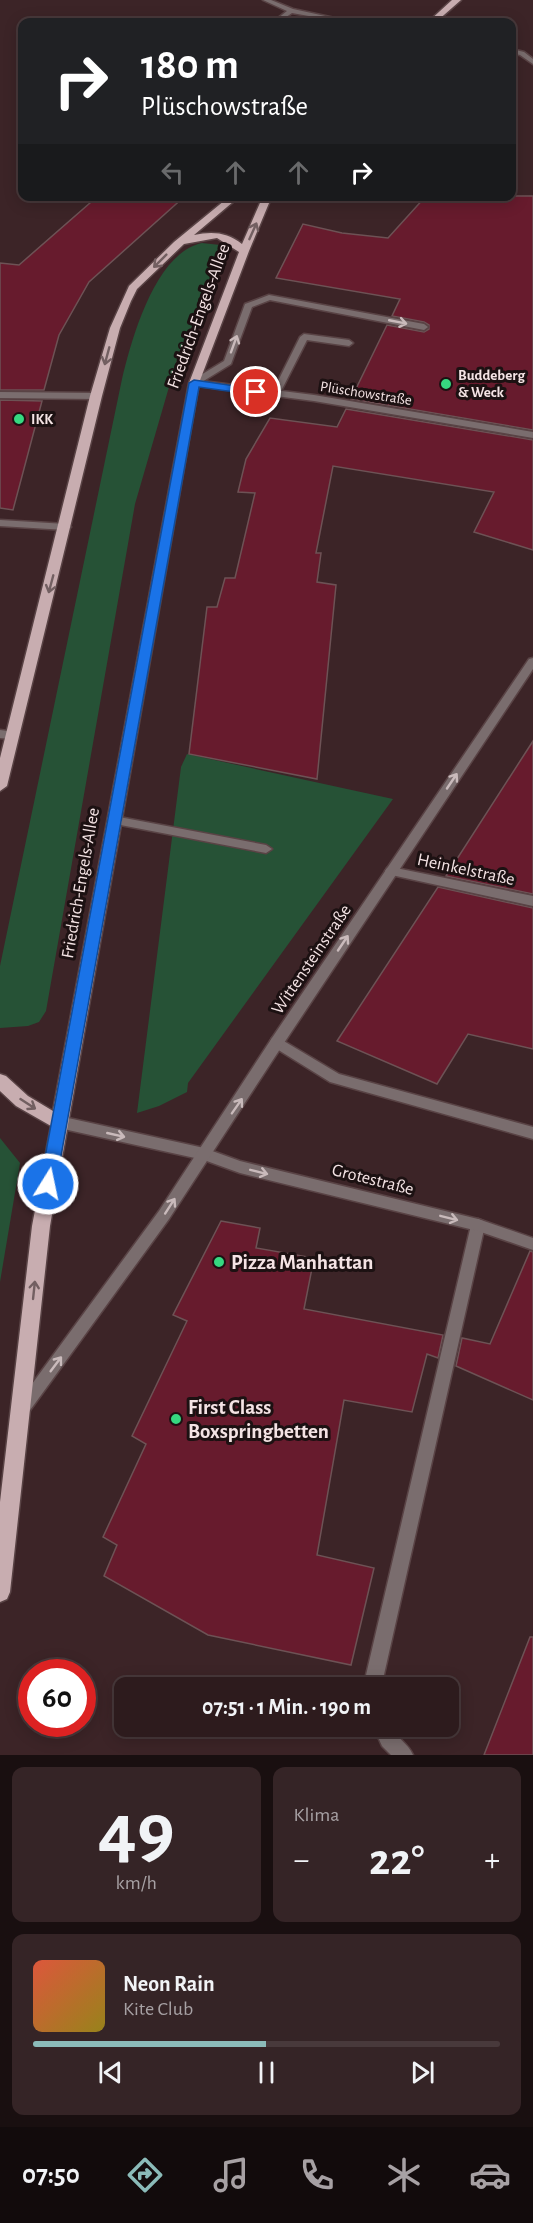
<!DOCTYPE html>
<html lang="de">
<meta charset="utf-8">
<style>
body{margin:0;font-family:"Alegreya Sans",sans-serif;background:#352426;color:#f1f3f6;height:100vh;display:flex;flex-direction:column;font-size:22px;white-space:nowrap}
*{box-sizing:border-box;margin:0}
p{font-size:20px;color:#a7a1a4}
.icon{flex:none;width:33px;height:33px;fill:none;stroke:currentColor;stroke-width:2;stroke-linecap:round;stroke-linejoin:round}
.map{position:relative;height:1755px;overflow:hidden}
.panel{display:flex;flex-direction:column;gap:12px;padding:12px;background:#190f10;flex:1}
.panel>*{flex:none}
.guide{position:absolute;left:18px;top:18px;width:498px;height:183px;border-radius:12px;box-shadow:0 3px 15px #0003,0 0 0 2px #48393b;background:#202124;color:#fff;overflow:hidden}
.speed{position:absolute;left:18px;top:1659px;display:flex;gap:12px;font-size:30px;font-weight:700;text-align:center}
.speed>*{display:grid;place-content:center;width:78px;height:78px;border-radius:50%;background:#2d1b1d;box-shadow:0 3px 15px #0003,0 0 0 2px #48393b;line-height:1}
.speed .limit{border:9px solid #d22;background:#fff;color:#111}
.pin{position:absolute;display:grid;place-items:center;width:51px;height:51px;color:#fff;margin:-26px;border:3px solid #fff;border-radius:50%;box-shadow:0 2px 6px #0007}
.me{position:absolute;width:66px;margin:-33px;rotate:10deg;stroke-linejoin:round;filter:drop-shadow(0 0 4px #0008)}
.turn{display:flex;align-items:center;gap:21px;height:126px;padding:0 24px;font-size:27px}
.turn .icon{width:78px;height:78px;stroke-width:2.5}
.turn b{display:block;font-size:42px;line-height:51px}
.lanes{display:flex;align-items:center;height:57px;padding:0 24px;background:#0003;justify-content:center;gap:30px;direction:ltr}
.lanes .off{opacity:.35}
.big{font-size:45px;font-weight:700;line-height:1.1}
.panel .card{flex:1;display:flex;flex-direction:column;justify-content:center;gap:9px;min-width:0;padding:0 21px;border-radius:12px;background:#352426}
.panel .dial{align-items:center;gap:0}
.dial b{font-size:78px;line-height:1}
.song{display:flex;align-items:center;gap:18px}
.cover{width:72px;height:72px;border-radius:9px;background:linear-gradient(135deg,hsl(10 70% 55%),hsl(50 70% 35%))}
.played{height:6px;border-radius:3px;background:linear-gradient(90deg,#8bbbb9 50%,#48393b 50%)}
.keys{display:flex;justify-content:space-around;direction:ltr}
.heat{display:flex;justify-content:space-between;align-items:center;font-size:33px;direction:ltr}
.panel .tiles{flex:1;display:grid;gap:12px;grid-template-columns:1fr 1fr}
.card:last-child{grid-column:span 2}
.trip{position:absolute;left:114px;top:1677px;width:345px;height:60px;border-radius:12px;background:#2d1b1d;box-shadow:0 3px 15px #0003,0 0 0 2px #48393b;font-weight:700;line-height:60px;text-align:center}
.dock{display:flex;height:96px;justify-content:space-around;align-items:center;background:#120b0c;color:#a7a1a4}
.dock .icon{width:42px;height:42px}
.dock .on{color:#8bbbb9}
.dock b{font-size:27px;color:#f1f3f6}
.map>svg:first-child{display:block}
.green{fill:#265236}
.building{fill:#671b2d;stroke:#6d5255;stroke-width:1.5}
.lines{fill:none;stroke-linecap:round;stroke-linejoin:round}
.service-casing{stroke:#594345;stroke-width:3}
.minor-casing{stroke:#594345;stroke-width:3}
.tertiary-casing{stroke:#594345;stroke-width:3}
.primary-casing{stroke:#594345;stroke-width:3}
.service{fill:#7a6d6e;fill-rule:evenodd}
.minor{fill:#7a6d6e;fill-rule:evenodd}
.tertiary{fill:#7a6d6e;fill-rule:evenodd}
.primary{fill:#c8adb0;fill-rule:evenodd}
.oneway{stroke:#725f61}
.oneway2{stroke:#c9babb}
.route{fill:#1a73e8;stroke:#114b97;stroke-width:1.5}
.poi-dot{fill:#36d880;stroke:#1c1112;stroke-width:2}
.labels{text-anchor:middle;stroke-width:6;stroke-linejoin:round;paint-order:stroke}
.far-poi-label{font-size:15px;font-weight:bold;fill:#f4e3e4;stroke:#1c1112;text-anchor:start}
.far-street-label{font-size:15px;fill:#f4e3e4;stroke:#1c1112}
.street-label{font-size:18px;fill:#f4e3e4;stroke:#1c1112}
.near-poi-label{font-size:21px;font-weight:bold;fill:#f4e3e4;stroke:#1c1112;text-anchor:start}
</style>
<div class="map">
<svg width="533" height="1755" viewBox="0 0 533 1755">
<rect width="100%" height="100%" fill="#3c2427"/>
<path class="green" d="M202 243 220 245 227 252 178 356 135 504 46 1011 39 1022 28 1026 0 1028V966L122 379C132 338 155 253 202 243Z
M187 754 393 799 188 1083 187 1092 159 1106 137 1113 181 767Z
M0 1138 20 1163 0 1282Z"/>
<path class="building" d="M98 196H185L89 282 59 335 44 390H0V263L19 265Z
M426 196H533V430L351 399 387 325 424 332 429 329V325L424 322 392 316 400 299 276 278 303 224 342 233 388 238Z
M0 400 42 401 13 510 0 508Z
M346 409 533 440V550L474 532 494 492 333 466 316 553H321L317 582 336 585 317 779 189 754 207 607H217L225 578H235L255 493 238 492 246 459 270 418 337 427Z
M533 741V894L446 876Z
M438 887 533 908V1049L468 1034 437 1084 337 1041Z
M221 1221 260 1228 256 1248 314 1258 304 1309 443 1335 438 1358 427 1354 412 1412 344 1400 317 1555 374 1568 351 1665 208 1635 104 1576 117 1545 103 1537 146 1444 132 1436 187 1321 173 1315Z
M530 1251 533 1252V1400L456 1366 462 1338 490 1344Z
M530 1637H533V1755H484Z"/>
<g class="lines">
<g class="service-casing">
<path id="service" d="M263 0H271L293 9 353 22H342L292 13 279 22H273L287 11Z
M512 49 524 52 533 59V64L520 55 512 53Z
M269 295 424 324 428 327 424 330 270 300 252 307 231 364 197 385H191V381L224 361 245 304Z
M304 334 349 340 353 343 349 346 307 340 279 395 278 397H272L271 395 300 337Z
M0 392 96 393 100 396 96 399 0 398Z
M114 816 266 845 272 849 266 853 110 823 108 820Z
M277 1037 339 1074 533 1127V1139L330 1082 272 1046 270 1042 272 1038Z
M478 1219 483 1221 485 1225 381 1688H363L471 1225 473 1221Z
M373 1726H391C396 1738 408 1743 413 1755H391L382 1746Z"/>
</g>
<g class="minor-casing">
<path id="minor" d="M194 380 314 395 533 432V438L314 401 191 385 190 383Z
M0 520 66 524 71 527 66 530 0 526Z
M0 730 15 732 17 735 11 739 0 738Z
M391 867 533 896V906L387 874 385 871 387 868Z
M59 1116 204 1148 240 1161 478 1219 533 1238V1250L478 1231 240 1173 204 1160 59 1128 54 1126 52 1122 54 1118Z"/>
</g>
<g class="tertiary-casing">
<path id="tertiary" d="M533 658V669L282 1046 169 1219 28 1413 23 1415 18 1413 15 1408 18 1403 159 1211 272 1038 529 659Z"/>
</g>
<g class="primary-casing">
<path id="primary" d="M452 0H461L436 22H428Z
M230 196H240L194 235C212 231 227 232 242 244L263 196H272L249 251 199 383 50 1226 10 1592 7 1599 0 1602V1502L32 1226 51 1126 16 1106 0 1091V1074L6 1076 28 1096 53 1111 189 383 239 252 217 238 184 244 137 289 131 301 120 328 102 396 7 786 0 791V758L90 396 110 328 129 286 174 242Z"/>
</g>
<use href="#service" class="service"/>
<use href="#minor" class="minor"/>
<use href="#tertiary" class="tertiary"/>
<use href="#primary" class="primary"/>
</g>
<defs><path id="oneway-shaft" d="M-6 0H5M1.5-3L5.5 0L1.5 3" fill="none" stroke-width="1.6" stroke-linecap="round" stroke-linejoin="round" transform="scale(1.5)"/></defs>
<g class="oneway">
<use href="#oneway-shaft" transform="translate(253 231) rotate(-66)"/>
<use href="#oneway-shaft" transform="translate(160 261) rotate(135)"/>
<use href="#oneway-shaft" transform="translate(107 356) rotate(105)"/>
<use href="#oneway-shaft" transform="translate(51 584) rotate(105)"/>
<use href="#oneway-shaft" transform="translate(28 1104) rotate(33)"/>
<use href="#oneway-shaft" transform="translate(34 1290) rotate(-84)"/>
</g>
<g class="oneway2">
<use href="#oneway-shaft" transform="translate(398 322) rotate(11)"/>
<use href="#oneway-shaft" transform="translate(234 344) rotate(-70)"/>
<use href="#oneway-shaft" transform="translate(452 781) rotate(-56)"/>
<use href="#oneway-shaft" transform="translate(343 943) rotate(-56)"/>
<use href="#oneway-shaft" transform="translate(237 1106) rotate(-55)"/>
<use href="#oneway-shaft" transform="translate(116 1135) rotate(13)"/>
<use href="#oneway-shaft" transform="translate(259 1172) rotate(14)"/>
<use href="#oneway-shaft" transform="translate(170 1206) rotate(-57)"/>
<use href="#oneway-shaft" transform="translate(449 1218) rotate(14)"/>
<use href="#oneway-shaft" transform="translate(56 1364) rotate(-53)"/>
</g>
<path class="route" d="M194 380 256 389 261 392 256 395 199 387 56 1184 54 1189 48 1191 42 1189 40 1184 189 383Z"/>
<g class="poi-dot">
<circle cx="446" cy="384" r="6"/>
<circle cx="19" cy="419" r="6"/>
<circle cx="219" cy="1262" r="6"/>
<circle cx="176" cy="1419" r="6"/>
</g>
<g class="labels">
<g class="far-poi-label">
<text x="458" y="380">Buddeberg<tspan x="458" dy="17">&amp; Weck</tspan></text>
<text x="31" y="424">IKK</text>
</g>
<g class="far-street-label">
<text transform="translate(366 393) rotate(9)" y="5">Plüschowstraße</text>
</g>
<g class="street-label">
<text transform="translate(198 316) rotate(-70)" y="6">Friedrich-Engels-Allee</text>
<text transform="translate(466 869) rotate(12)" y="6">Heinkelstraße</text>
<text transform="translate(80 883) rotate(-80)" y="6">Friedrich-Engels-Allee</text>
<text transform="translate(311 959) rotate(-56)" y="6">Wittensteinstraße</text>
<text transform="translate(373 1179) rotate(14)" y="6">Grotestraße</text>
</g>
<g class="near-poi-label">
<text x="231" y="1269">Pizza Manhattan</text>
<text x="188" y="1414">First Class<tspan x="188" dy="24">Boxspringbetten</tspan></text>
</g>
</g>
</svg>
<div class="speed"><div class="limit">60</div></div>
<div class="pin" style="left:256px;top:392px;background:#d93025"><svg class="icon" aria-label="arrive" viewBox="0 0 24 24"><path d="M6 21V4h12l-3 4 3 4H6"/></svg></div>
<svg class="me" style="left:48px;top:1184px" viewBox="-20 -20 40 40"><circle r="17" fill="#1a73e8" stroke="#fff" stroke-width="3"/><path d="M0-11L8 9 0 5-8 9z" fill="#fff"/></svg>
<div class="trip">07:51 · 1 Min. · 190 m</div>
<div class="guide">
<div class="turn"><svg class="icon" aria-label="right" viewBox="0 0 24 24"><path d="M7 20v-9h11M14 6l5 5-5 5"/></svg><div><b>180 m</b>Plüschowstraße</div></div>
<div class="lanes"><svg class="icon off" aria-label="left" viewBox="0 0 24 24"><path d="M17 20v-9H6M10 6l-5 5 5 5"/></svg><svg class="icon off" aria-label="ahead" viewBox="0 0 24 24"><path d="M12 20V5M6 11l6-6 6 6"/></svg><svg class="icon off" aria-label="ahead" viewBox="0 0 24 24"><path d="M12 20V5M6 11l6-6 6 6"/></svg><svg class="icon" aria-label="right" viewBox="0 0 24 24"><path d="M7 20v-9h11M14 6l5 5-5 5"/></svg></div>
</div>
</div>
<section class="panel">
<div class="tiles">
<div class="card dial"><b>49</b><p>km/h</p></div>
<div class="card"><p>Klima</p>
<div class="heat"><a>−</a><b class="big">22°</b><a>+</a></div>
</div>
<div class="card">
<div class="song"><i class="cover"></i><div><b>Neon Rain</b><p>Kite Club</p></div></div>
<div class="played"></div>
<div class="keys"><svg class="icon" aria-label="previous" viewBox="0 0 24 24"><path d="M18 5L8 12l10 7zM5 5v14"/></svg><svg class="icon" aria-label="pause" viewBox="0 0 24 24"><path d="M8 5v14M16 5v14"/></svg><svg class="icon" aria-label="next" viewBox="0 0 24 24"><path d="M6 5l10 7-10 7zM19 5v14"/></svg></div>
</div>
</div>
</section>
<nav class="dock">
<b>07:50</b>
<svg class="icon on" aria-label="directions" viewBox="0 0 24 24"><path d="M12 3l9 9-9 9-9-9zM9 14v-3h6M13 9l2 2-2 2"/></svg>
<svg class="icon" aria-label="music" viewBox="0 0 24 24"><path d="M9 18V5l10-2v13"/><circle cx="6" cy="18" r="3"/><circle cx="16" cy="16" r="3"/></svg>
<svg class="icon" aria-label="phone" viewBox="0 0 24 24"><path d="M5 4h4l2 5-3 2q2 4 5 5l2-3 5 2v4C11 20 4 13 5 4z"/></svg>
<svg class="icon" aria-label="climate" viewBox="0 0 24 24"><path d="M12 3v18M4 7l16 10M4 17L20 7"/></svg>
<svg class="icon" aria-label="car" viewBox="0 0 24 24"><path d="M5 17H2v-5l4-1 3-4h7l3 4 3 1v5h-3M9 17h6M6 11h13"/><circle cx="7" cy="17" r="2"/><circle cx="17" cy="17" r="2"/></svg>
</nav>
